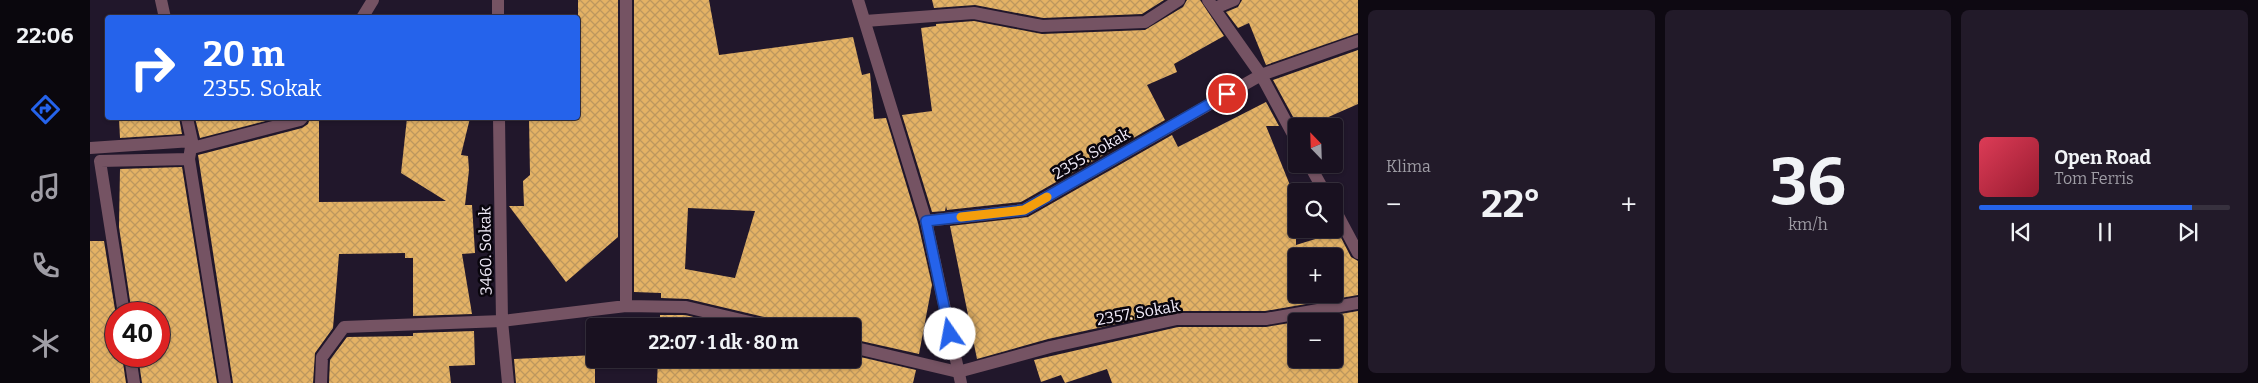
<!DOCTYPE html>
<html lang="tr">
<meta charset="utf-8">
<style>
body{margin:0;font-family:Bitter,serif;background:#221a29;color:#f1f3f6;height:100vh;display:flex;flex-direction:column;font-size:19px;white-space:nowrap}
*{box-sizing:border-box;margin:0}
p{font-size:16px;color:#9f9da5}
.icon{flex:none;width:28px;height:28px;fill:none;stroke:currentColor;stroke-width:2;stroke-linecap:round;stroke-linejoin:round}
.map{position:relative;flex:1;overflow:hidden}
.sheet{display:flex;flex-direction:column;gap:10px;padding:10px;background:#0e0912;width:900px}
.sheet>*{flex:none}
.top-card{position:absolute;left:15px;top:15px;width:475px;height:105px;border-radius:5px;box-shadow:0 1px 4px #0004,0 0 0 1px #37313e;background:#2563eb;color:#fff;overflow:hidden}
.needle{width:32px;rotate:337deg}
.controls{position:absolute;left:1198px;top:118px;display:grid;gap:10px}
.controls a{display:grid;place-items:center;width:55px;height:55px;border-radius:5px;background:#191120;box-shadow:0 1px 4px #0004,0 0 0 1px #37313e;font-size:25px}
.speed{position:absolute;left:15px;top:302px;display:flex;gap:10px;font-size:25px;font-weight:700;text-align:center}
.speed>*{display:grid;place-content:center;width:65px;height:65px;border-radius:50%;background:#191120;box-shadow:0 1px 4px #0004,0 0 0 1px #37313e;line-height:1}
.speed .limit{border:8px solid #d22;background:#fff;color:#111}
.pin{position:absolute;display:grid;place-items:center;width:42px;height:42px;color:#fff;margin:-21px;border:2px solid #fff;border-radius:50%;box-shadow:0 1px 5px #0007}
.me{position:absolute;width:55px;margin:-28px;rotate:348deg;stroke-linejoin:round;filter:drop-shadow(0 0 4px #0008)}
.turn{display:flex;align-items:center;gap:18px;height:105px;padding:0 15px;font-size:22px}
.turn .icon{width:65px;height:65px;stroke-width:2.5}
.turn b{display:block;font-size:35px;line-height:42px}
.big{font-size:38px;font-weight:700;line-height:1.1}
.sheet .widget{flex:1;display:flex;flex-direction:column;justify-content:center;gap:8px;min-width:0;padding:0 18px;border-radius:8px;background:#221a29}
.sheet .dial{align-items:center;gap:0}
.dial b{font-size:65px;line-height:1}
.song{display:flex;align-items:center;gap:15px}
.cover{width:60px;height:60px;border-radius:8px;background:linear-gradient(135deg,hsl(350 70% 55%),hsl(350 70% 35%))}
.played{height:5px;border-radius:2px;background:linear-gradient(90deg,#2563eb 85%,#37313e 85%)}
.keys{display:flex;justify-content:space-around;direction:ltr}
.heat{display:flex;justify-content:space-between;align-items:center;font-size:28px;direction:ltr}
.sheet .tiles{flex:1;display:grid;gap:10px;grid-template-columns:repeat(3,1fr)}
.trip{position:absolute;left:496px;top:318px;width:275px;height:50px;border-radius:5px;background:#191120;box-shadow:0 1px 4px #0004,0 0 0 1px #37313e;font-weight:700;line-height:50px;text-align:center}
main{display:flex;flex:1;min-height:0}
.tabs{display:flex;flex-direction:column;width:90px;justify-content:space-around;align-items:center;background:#0a070d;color:#9f9da5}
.tabs .icon{width:35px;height:35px}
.tabs .on{color:#2563eb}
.tabs b{font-size:22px;color:#f1f3f6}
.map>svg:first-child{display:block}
.building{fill:url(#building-cross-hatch);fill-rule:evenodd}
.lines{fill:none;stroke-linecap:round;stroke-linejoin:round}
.minor{stroke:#755363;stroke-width:12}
.tertiary{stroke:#755363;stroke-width:12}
.route-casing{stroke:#184099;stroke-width:12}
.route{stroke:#2563eb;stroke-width:9}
.slow{stroke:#f59e0b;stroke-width:9}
.labels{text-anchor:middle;stroke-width:5;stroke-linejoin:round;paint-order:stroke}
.street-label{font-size:16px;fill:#efe9f7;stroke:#09050d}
</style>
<main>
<nav class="tabs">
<b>22:06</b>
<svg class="icon on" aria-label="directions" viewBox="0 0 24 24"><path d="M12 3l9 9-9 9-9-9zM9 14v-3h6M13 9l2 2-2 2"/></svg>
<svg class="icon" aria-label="music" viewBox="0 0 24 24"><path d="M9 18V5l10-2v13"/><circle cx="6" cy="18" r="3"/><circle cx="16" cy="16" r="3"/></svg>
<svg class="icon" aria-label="phone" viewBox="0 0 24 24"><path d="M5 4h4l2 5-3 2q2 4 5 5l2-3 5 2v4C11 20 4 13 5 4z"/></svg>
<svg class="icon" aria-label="climate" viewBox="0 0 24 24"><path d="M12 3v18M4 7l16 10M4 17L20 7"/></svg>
</nav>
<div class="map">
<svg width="1268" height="383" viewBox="0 0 1268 383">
<defs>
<pattern id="building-cross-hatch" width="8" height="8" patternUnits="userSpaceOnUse" patternTransform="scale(1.25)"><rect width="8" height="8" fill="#e4b265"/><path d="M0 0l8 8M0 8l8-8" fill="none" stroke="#bd975e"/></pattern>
</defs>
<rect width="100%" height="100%" fill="#21172b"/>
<path class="building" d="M488 0H528V237L476 282 419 206H434L433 181 440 175 439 118H488Z
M544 0H619L629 55 763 37 772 75 780 73 784 119 796 118 828 223 842 285 829 354 762 339V326H684L682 320 678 318 598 299 571 298V293L544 292ZM598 208 665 211 645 278 595 269Z
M842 0H1074L1052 14 953 18 885 5 844 8Z
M1097 0H1110L1134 36 1084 64 1087 72 1057 85 1075 120 931 202 857 210 856 206 855 211 842 212 812 115 842 111 831 28 846 26V24L884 21 952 34 1055 30 1093 7Z
M1152 0H1268V33L1176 65 1159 23 1148 28 1136 12 1148 7Z
M1268 50V104L1218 126H1208L1183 80Z
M1176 102 1189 126H1176L1206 200V245L1248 232 1261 257 1268 261V295L1175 311H1085L958 339 887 359 860 226 938 217 1082 135 1088 147ZM1206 256H1244V294H1206Z
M29 118H89L92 134 30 138Z
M105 118H187L110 138Z
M220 118H229V202L356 201 311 173 317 118H380L371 155 378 156 379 170 375 205H382L385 253 372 254 382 314 323 316V258H315V253L249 254 243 328 225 353 223 383H143L108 155 212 128 218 124Z
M92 167 127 383H52L48 356H69V314H42L29 227 30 169Z
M0 241H14L26 316V356H32L36 383H0Z
M1268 311V383H1022L1017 369 975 383 971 375 951 382 944 360 1088 327H1176L1206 322V359H1244V321H1210Z
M570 315H595L642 326H570Z
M384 331 385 365 359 366 361 383H239L240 360 257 337 323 336V333Z
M505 355V383H426L424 359Z
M762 355 826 370 823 383H567L568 359H762Z"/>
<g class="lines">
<path class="minor" d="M71 0 75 18
M408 0V18
M1118 0 1171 75 1206 140
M1125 8 1144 0
M272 18 283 0
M775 21 884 13 952 26 1055 22 1089 0
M97 118 102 141 99 159 135 383
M409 118 412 321 418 383
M0 148 102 141
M102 148 210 120 212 118
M1219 164 1234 191
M1244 208 1268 253
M836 221 934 210 1171 75 1268 41
M536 306V0
M34 314 10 161 99 159
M762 347 868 372 960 347 1087 319H1176L1268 303
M40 356 44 383
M231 383 232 357 254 327 412 321 536 306 596 307 676 326"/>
<path class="tertiary" d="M768 0 836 221 871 383"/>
</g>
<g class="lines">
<g class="route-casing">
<path id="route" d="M860 334 836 221 934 210 1137 94"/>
</g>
<use href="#route" class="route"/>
<path class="slow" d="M871 217 934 210 957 197"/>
</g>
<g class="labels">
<g class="street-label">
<text transform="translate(1001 153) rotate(-30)" y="6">2355. Sokak</text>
<text transform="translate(395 251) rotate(-91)" y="6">3460. Sokak</text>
<text transform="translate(1048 312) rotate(-10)" y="6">2357. Sokak</text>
</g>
</g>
</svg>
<div class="controls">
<a><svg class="needle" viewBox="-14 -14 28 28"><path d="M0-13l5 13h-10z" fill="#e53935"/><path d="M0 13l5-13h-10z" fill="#9f9da5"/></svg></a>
<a><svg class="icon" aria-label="search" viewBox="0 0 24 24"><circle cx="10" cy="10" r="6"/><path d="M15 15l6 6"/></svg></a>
<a>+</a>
<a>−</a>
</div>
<div class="speed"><div class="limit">40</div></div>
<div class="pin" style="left:1137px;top:94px;background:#d93025"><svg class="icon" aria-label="arrive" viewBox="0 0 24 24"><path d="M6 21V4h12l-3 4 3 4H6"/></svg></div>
<svg class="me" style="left:860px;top:334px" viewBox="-20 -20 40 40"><circle r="19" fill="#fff"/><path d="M0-13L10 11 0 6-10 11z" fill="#2563eb"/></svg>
<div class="trip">22:07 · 1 dk · 80 m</div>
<div class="top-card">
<div class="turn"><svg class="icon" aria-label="right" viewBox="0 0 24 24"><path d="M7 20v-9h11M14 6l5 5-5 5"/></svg><div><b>20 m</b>2355. Sokak</div></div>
</div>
</div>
<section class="sheet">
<div class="tiles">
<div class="widget"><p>Klima</p>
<div class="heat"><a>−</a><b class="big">22°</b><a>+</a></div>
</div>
<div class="widget dial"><b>36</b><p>km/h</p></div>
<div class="widget">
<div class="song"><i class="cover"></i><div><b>Open Road</b><p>Tom Ferris</p></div></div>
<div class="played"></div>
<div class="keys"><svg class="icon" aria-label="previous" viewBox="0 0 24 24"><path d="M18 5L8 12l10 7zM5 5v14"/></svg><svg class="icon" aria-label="pause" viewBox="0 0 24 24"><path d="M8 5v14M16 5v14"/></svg><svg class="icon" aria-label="next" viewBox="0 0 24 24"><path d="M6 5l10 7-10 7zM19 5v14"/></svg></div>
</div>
</div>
</section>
</main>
